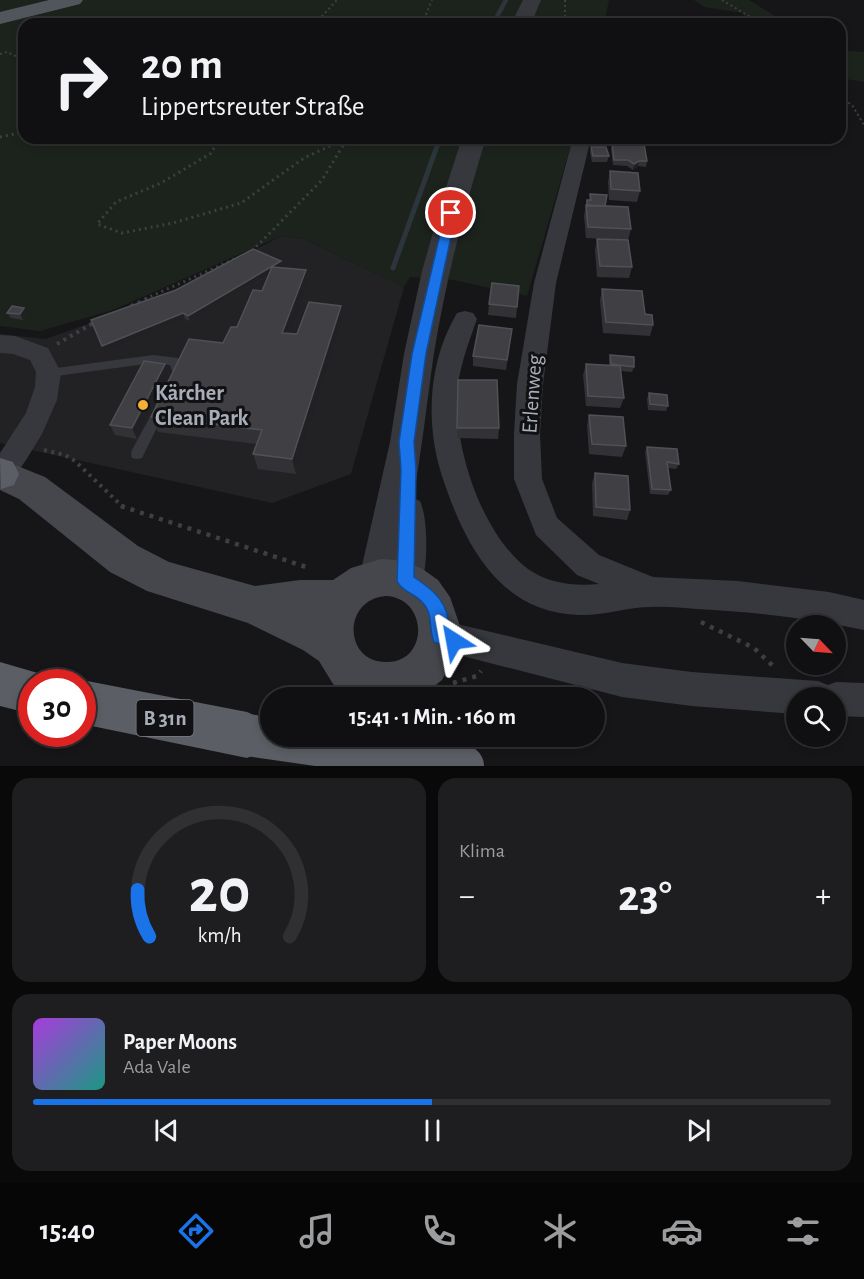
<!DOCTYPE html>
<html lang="de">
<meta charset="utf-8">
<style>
body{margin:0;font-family:"Alegreya Sans",sans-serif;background:#1e1e20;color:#f1f3f6;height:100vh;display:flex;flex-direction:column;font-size:22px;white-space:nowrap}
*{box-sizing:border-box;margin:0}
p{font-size:20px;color:#9c9d9f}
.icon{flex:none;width:33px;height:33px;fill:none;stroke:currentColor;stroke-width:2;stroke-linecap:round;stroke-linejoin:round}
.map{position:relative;height:766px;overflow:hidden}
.details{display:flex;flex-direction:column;gap:12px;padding:12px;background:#09090a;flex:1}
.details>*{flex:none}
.guide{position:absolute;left:18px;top:18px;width:828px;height:126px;border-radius:18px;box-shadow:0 3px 9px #0003,0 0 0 2px #303032;background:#101012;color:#f1f3f6;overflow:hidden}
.needle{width:39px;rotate:115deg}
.fabs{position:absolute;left:786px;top:615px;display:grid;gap:12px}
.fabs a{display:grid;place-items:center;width:60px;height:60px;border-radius:50%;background:#101012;box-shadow:0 3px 9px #0003,0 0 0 2px #303032;font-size:30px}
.speed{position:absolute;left:18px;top:669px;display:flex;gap:12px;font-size:30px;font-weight:700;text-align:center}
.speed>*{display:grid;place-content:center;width:78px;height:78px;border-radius:50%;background:#101012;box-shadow:0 3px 9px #0003,0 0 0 2px #303032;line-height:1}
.speed .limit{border:9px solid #d22;background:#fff;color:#111}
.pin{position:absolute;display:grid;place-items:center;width:51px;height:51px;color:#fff;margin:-26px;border:3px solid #fff;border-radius:50%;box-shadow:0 2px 6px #0007}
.me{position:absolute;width:66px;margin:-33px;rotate:326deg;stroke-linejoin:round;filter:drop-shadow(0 0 4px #0008)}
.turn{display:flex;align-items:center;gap:21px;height:126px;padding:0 24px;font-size:27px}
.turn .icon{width:78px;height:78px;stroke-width:2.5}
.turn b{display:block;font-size:42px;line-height:51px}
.big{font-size:45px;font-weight:700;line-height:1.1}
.details .widget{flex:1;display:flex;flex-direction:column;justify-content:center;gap:9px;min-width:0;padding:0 21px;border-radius:18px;background:#1e1e20}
.details .dial{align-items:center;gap:0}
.dial svg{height:156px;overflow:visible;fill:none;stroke:#303032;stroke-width:7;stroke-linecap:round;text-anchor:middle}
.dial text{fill:#f1f3f6;stroke:none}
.song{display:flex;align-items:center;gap:18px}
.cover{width:72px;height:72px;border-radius:9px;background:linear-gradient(135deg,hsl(280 70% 55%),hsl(170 70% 35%))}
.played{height:6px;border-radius:3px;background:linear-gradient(90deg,#1a73e8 50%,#303032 50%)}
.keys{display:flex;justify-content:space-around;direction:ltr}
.heat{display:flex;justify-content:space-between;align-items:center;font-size:33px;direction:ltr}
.details .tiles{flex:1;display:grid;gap:12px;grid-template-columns:1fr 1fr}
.widget:last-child{grid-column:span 2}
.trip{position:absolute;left:260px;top:687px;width:345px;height:60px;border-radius:30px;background:#101012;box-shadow:0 3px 9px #0003,0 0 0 2px #303032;font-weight:700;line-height:60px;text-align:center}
.tabs{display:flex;height:96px;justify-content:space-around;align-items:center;background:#060607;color:#9c9d9f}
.tabs .icon{width:42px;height:42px}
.tabs .selected{color:#1a73e8}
.tabs b{font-size:27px;color:#f1f3f6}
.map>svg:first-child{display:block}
.built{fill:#222225}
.green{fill:#1c231d}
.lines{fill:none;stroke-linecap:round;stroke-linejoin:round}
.stream-far1{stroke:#2c353c;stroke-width:4.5}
.stream{stroke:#2c353c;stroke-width:5}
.path-far3{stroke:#3d3f44;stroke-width:2;stroke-dasharray:2 3;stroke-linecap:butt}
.path-far2{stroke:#3d3f44;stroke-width:3;stroke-dasharray:2 4;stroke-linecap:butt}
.path-far1{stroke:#3d3f44;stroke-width:4;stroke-dasharray:3 4.5;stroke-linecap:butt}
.path{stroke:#3d3f44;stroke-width:4.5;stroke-dasharray:4 6;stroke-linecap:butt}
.service{fill:#37383d;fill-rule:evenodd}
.minor{fill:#37383d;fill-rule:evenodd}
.tertiary{fill:#37383d;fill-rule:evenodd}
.secondary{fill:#45474d;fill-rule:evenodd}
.primary{fill:#53555c;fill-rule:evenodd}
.trunk{fill:#5b5e65;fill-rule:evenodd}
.trunk-bridge{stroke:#5b5e65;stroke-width:42}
.wall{fill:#323236}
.shaded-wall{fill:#212124}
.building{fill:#3f3f44;stroke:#4f5156;stroke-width:1.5}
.route{fill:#1a73e8;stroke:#114b97;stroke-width:1.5}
.poi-dot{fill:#f2b134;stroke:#111113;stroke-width:2}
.labels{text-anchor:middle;stroke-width:6;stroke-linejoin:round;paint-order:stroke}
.shield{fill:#111113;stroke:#7b7e86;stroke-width:1.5}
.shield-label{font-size:21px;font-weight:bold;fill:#a8adb8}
.poi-label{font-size:22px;font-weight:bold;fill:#a8adb8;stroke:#111113;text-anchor:start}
.street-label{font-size:22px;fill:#a8adb8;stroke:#111113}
</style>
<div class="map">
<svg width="864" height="766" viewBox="0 0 864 766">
<rect width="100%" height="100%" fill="#161618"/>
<path class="built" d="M281 236 304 239 404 287 351 474 272 503 0 443V334L46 339 173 293Z"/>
<path class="green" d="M0 0H609L604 24H24V138H573L527 296 453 280 410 277 404 287 304 239 281 236 113 310 40 331 0 326Z
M694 0H749L788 24H746L744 13 704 7Z
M840 50 864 52V82L840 78Z"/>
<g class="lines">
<path class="stream-far1" d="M493 24 506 0"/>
<path class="stream" d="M393 268 440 138"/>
<path class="path-far3" d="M565 0V24
M722 0 762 24
M315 24 337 0
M422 24 432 0
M0 54 7 52 24 60
M840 97 852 105 864 125
M17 133 24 132"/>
<path class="path-far2" d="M0 137 24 132
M221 138 210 154 161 183 116 202 97 224 122 233 173 223 241 203 304 158 347 138
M252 251 322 180 347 139
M145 299 237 258"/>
<path class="path-far1" d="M131 306 149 298
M57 344 95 322
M44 450 65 455 75 461 123 507"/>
<path class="path" d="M121 506 306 567
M701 622 754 648 773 666
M453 683 477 676 481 671"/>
<path class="service" d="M153 355 178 358 185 373 178 384H170L168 381 173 373 170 365 153 363 49 377 43 373 49 369Z
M161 402 165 404 167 407 142 458 137 459 132 458 131 454 132 450 157 404Z"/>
<path class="minor" d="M573 138H591L556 283 543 384 540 434 542 479 557 518 599 555 653 577 738 581 829 592 864 600V630C809 618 753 612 697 609 682 608 666 606 651 607 627 607 604 616 579 615 499 613 464 543 442 476 425 423 428 362 457 313L465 311 473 313 477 319C468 345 457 372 457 399 456 454 483 535 528 569 549 584 574 586 599 584L577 575 536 535 514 479V434L517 384 534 283Z
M0 335 15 336 48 348 61 372 57 400 42 434 26 460 11 482 1 486 0 453 26 413 35 387 36 372 30 360 13 354 0 353Z
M440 620 622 663 692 672 818 681 828 685 836 682 864 683V717L836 716V698H796V714L692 706 622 697 428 647 424 636 428 625Z"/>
<path class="tertiary" d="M523 0H541L531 24H511Z
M462 138H486C464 209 446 280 434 353 427 401 422 450 413 498L420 501C429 521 428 573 419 594L405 599 391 592 378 597 364 592 359 579 390 442 404 354 422 271 444 194Z"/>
<path class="secondary" d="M0 459 45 477 138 546 169 562 255 586 300 580H333L351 568 381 559 396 560 421 568 438 580 450 597 460 626 457 651 442 680 422 696 354 698 333 684 319 661 303 650 248 623 147 591 110 572 19 499 0 490ZM386 596C428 598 429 661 388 662 343 664 342 599 386 596Z"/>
<path class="primary" d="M49 0H83L80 4 0 24V12Z"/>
<path class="trunk" d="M0 458 13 462 19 474 14 485 1 489Z
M0 662 48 676 50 682H32V714L0 706Z
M82 680 247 712 263 719 270 735 263 751 247 758 82 724V682H75Z"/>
<path class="trunk-bridge" d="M247 735 463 766"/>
</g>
<path class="wall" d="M608 138H624L623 143H608Z
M612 143 647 161 646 167 638 166 633 170 627 166 613 165 611 149Z
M591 147 609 156 607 162H592L590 152Z
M610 171 640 191 637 202 609 200 608 182Z
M590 194 631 229 628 240 586 238 584 216 587 200H589Z
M597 239 632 267 629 278 597 277 595 250Z
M281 261 282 267 280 268 308 286 291 334H297L343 321 296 474 258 469 253 454 257 444 158 432 151 417 223 343 237 327 262 291 269 275 190 321 185 319 105 352Z
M519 286 516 318 488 315 489 304Z
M602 289 645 314 653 325 650 336 603 333 600 300Z
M7 313 28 314 23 320 11 318Z
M512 329 506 370 473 366V356Z
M610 355 634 367 632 372 621 371 624 398 620 408 586 406 583 375 586 364 609 365V360Z
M165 364 169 375 137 439 115 435 110 425Z
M458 380 499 428 498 439 457 438Z
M649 393 668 406 666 411 648 410 647 399Z
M589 415 626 446 622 457 589 454 587 425Z
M647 447 679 464 676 469 668 468 671 490 668 495 650 494 645 452Z
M595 473 630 510 627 520 593 516 592 483Z"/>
<path class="shaded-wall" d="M639 161 638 166 633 170 634 164Z
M281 261 282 267 190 321 188 316Z
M306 270 308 286 286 348 282 333Z
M341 306 343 321 296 474 292 459Z
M24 308 28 314 23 320 20 314Z
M183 313 185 319 105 352 102 346Z
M165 364 169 375 137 439 132 428Z"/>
<path class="building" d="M629 141 644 144 647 161H639L634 164 628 160H614L612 143 625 144Z
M591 147H606L609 156H593Z
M610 171 638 173 640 191 611 189Z
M590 194 607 195 605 206H587V200H591Z
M586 205 628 207 631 229 588 227Z
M597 239 628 240 632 267 600 266Z
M253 249 281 261 188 316 183 313 102 346 91 320 176 290Z
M272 267 306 270 282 333 297 334 309 302 341 306 292 459 253 454 262 430 151 417 189 339 223 343 231 327H237L253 290 262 291Z
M492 283 519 286 517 307 489 304Z
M602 289 642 291 645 314 652 315 653 325 606 322Z
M12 306 24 308 20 314 7 313Z
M479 325 512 329 507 360 473 356Z
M610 355 634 357V367L611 364Z
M144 361 165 364 132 428 110 425Z
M586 364 620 366 624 398 588 396Z
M458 380H497L499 428H457Z
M649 393 667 395 668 406 650 404Z
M589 415 623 417 626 446 592 444Z
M647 447 677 449 679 464 667 462 671 490 652 489Z
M595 473 628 476 630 510 596 507Z"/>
<path class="route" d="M451 210 456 213 426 354 414 442 416 470 414 577C435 591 449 603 449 630L460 635 463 641 460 647 454 649 434 642C428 628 434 614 422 602 414 593 402 592 397 581L401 470 399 442 412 354 445 213Z"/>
<circle class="poi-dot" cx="143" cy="405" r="6"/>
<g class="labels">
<rect class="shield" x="136.5" y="700" width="57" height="36" rx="4.5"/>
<g class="shield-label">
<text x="165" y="725">B 31n</text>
</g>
<g class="poi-label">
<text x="155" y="400">Kärcher<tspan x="155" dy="25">Clean Park</tspan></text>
</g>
<g class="street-label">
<text transform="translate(531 394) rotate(-86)" y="8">Erlenweg</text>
</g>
</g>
</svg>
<div class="fabs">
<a><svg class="needle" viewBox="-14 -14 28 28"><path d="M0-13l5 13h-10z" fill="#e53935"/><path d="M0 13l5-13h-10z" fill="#9c9d9f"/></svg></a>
<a><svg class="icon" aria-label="search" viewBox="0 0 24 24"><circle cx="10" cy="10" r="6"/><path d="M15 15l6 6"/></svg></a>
</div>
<div class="speed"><div class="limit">30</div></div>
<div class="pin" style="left:451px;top:213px;background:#d93025"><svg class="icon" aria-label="arrive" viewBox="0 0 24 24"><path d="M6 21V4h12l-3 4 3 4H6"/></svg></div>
<svg class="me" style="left:454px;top:641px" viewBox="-20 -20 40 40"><path d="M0-17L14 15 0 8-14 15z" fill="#1a73e8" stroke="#fff" stroke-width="4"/></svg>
<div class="trip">15:41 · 1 Min. · 160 m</div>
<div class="guide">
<div class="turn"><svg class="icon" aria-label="right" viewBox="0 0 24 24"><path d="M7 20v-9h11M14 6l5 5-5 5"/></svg><div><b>20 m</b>Lippertsreuter Straße</div></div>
</div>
</div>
<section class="details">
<div class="tiles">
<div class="widget dial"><svg viewBox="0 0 100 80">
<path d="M14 69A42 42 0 1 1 86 69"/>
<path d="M14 69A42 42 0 0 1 8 45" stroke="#1a73e8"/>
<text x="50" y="56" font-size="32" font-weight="700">20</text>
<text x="50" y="72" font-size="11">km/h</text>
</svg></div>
<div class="widget"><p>Klima</p>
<div class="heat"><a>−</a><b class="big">23°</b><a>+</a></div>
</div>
<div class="widget">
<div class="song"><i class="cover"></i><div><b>Paper Moons</b><p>Ada Vale</p></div></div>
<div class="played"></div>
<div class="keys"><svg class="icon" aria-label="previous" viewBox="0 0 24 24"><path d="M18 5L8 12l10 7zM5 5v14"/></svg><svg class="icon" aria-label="pause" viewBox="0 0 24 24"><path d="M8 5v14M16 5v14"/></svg><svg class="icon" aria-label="next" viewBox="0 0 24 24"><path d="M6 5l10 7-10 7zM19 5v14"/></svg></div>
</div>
</div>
</section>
<nav class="tabs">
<b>15:40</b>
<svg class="icon selected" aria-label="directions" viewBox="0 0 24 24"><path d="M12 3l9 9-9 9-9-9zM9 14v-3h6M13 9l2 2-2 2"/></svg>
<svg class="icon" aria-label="music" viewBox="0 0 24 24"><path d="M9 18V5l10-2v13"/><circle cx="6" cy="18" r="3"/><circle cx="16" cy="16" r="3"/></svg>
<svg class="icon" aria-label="phone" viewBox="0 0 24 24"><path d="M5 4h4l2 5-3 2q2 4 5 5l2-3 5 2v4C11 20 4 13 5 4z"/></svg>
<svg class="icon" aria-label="climate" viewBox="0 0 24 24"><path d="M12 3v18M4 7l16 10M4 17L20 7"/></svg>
<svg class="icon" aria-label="car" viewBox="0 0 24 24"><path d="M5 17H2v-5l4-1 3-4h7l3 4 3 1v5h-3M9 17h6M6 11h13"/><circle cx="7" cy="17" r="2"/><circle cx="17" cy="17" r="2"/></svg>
<svg class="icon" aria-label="filters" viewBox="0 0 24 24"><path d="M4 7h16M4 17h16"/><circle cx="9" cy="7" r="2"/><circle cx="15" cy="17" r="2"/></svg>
</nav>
